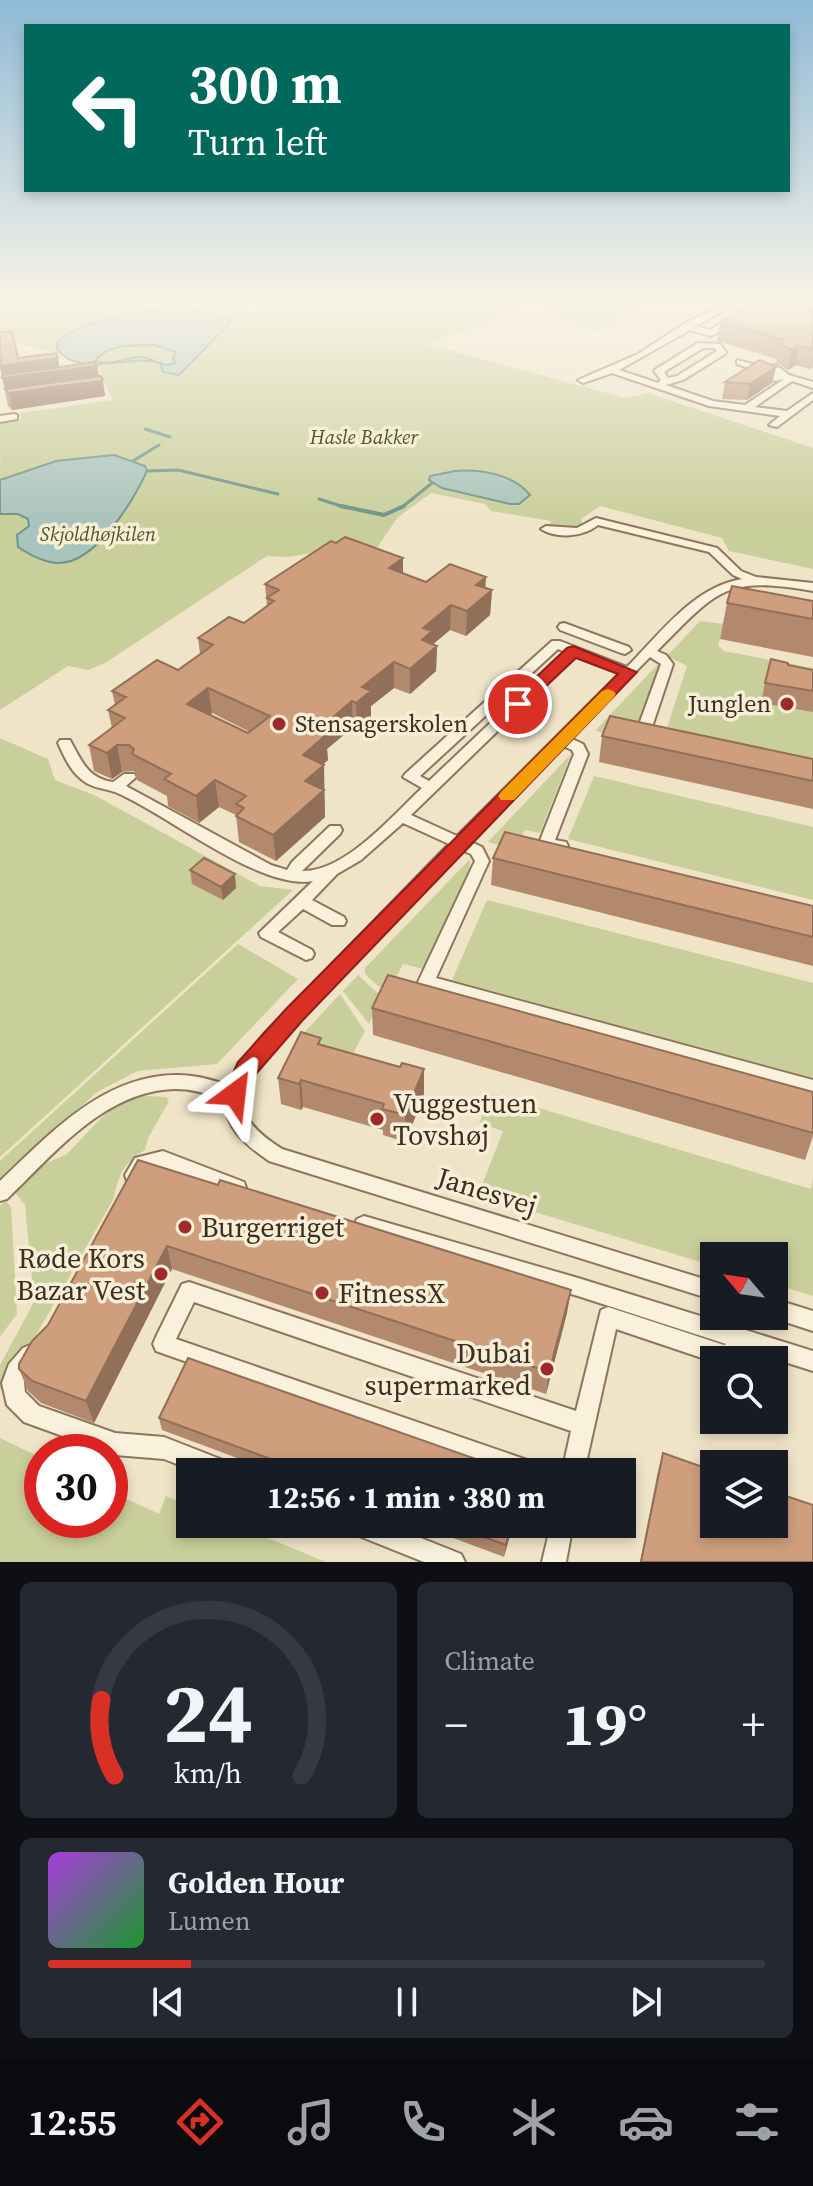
<!DOCTYPE html>
<meta charset="utf-8">
<style>
body{margin:0;font-family:"Source Serif 4",serif;background:#242831;color:#f1f3f6;height:100vh;display:flex;flex-direction:column;font-size:30px;white-space:nowrap}
*{box-sizing:border-box;margin:0}
p{font-size:26px;color:#9ea1a6}
.icon{flex:none;width:44px;height:44px;fill:none;stroke:currentColor;stroke-width:2;stroke-linecap:round;stroke-linejoin:round}
.map{position:relative;height:1562px;overflow:hidden}
.details{display:flex;flex-direction:column;gap:20px;padding:20px;background:#0d0f14;flex:1}
.details>*{flex:none}
.top-card{position:absolute;left:24px;top:24px;width:766px;height:168px;border-radius:0px;box-shadow:0 4px 12px #0003;background:#00695c;color:#fff;overflow:hidden}
.needle{width:52px;rotate:299deg}
.buttons{position:absolute;left:700px;top:1242px;display:grid;gap:16px}
.buttons a{display:grid;place-items:center;width:88px;height:88px;border-radius:0px;background:#171b24;box-shadow:0 4px 12px #0003;font-size:40px}
.speed{position:absolute;left:24px;top:1434px;display:flex;gap:16px;font-size:40px;font-weight:700;text-align:center}
.speed>*{display:grid;place-content:center;width:104px;height:104px;border-radius:50%;background:#171b24;box-shadow:0 4px 12px #0003;line-height:1}
.speed .limit{border:12px solid #d22;background:#fff;color:#111}
.pin{position:absolute;display:grid;place-items:center;width:68px;height:68px;color:#fff;margin:-34px;border:4px solid #fff;border-radius:50%;box-shadow:0 2px 8px #0007}
.me{position:absolute;width:88px;margin:-44px;rotate:30deg;stroke-linejoin:round;filter:drop-shadow(0 0 6px #0008)}
.turn{display:flex;align-items:center;gap:28px;height:168px;padding:0 32px;font-size:36px}
.turn .icon{width:104px;height:104px;stroke-width:2.5}
.turn b{display:block;font-size:56px;line-height:68px}
.big{font-size:60px;font-weight:700;line-height:1.1}
.details .widget{flex:1;display:flex;flex-direction:column;justify-content:center;gap:12px;min-width:0;padding:0 28px;border-radius:12px;background:#242831}
.details .dial{align-items:center;gap:0}
.dial svg{height:208px;overflow:visible;fill:none;stroke:#363941;stroke-width:7;stroke-linecap:round;text-anchor:middle}
.dial text{fill:#f1f3f6;stroke:none}
.song{display:flex;align-items:center;gap:24px}
.cover{width:96px;height:96px;border-radius:12px;background:linear-gradient(135deg,hsl(280 70% 55%),hsl(130 70% 35%))}
.played{height:8px;border-radius:4px;background:linear-gradient(90deg,#d93025 20%,#363941 20%)}
.keys{display:flex;justify-content:space-around;direction:ltr}
.heat{display:flex;justify-content:space-between;align-items:center;font-size:44px;direction:ltr}
.details .tiles{flex:1;display:grid;gap:20px;grid-template-columns:1fr 1fr}
.widget:last-child{grid-column:span 2}
.trip{position:absolute;left:176px;top:1458px;width:460px;height:80px;border-radius:0px;background:#171b24;box-shadow:0 4px 12px #0003;font-weight:700;line-height:80px;text-align:center}
.tab-bar{display:flex;height:128px;justify-content:space-around;align-items:center;background:#090b0e;color:#9ea1a6}
.tab-bar .icon{width:56px;height:56px}
.tab-bar .on{color:#d93025}
.tab-bar b{font-size:36px;color:#f1f3f6}
.map>svg:first-child{display:block}
.green{fill:#c9cf9b}
.water{fill:#a9c4bc;stroke:#6f938a;stroke-width:2;fill-rule:evenodd}
.lines{fill:none;stroke-linecap:round;stroke-linejoin:round}
.stream-far1{stroke:#6f938a;stroke-width:3}
.stream{stroke:#6f938a;stroke-width:4}
.minor-casing{stroke:#8d765c;stroke-width:4}
.minor{fill:#faf1dc;fill-rule:evenodd}
.wall{fill:#b2896c;fill-rule:evenodd}
.shaded-wall{fill:#916f58}
.building{fill:#cf9f7d;stroke:#916f58;stroke-width:2;fill-rule:evenodd}
.route{fill:#d93025;stroke:#8d1f18;stroke-width:2}
.slow{fill:#f59e0b}
.poi-dot{fill:#9e2a2b;stroke:#f7eed8;stroke-width:3}
.labels{text-anchor:middle;stroke-width:7;stroke-linejoin:round;paint-order:stroke}
.far-park-label{font-size:20px;font-style:italic;fill:#4d5a26;stroke:#f7eed8}
.poi-label{font-size:24px;fill:#3d2e20;stroke:#f7eed8;text-anchor:end}
.near-poi-label{font-size:28px;fill:#3d2e20;stroke:#f7eed8;text-anchor:start}
.near-street-label{font-size:28px;fill:#3d2e20;stroke:#f7eed8}
</style>
<div class="map">
<svg width="813" height="1562" viewBox="0 0 813 1562">
<rect width="100%" height="100%" fill="#f0e4c8"/>
<path class="green" d="M0 303H249L241 309 257 314 268 304 250 303H622L642 310 595 331 530 305 427 344 625 398 648 393 813 448V569L729 551 722 538 600 506 581 519 583 525 567 530 549 526 551 521 491 511 485 504 431 493 397 518 373 554 331 550 288 557 267 556 105 663 88 670 68 666 0 710V460L2 459 0 458V422L21 419 20 413 113 400 98 367 0 337Z
M700 621 724 624 718 645 724 651 813 668V759L667 728 687 666 667 656Z
M657 665 659 668 638 723 616 735 595 731Z
M0 738 48 759 55 780 94 795 260 886 293 890 0 1157Z
M571 754 540 833 525 830 516 850 488 842Z
M594 776 813 827V900L568 839Z
M470 859 469 869 423 969 403 964 395 979 403 993 378 986 365 974V968Z
M487 900 813 983V1078L452 980Z
M238 944 298 979 217 1064 138 1071 97 1092 0 1181V1161Z
M358 975 382 997 369 1024 343 991Z
M340 994 365 1031 353 1054 299 1038Z
M492 1094 811 1189 813 1178V1296L774 1284V1256H714V1266L478 1195 503 1131 479 1123Z
M144 1096 166 1097 169 1101 148 1138 145 1150C124 1163 118 1175 114 1198L35 1337 9 1364 4 1386 0 1389V1365L34 1302 25 1205 13 1190 42 1165 67 1154 108 1111 124 1101Z
M6 1201 11 1207 17 1314 0 1337V1206Z
M0 1438 42 1458V1520H110V1491L159 1514 166 1496 190 1506V1524H234L326 1562H0Z"/>
<path class="water" d="M188 309 227 319 230 323 179 375 163 372 160 363C129 353 81 380 57 349L58 341C84 319 155 306 188 309ZM154 345 176 352 173 358 175 363C163 369 153 357 139 357 123 358 110 366 95 361 109 343 132 346 154 345Z
M114 455 145 466 147 471C133 501 96 563 59 563 44 563 30 555 18 547L17 535 29 526 28 519 18 514H0V480L56 461Z
M455 471C481 469 513 474 530 495L519 504H510L442 488 429 480 430 476Z"/>
<g class="lines">
<path class="stream-far1" d="M145 429 170 437
M133 461 159 445
M147 471 178 470 278 494
M319 499 347 508
M401 508 432 483"/>
<path class="stream" d="M341 506 384 515 404 506"/>
<g class="minor-casing">
<path id="minor" d="M726 303H737L696 326 710 330 731 317H737V321L711 336 690 330 619 370 658 383 661 380 654 371 656 369 698 343 720 344 726 352 725 354 683 380 666 385 713 401 745 405 784 379 775 381 758 374 757 371 737 364V360L765 367 776 365 789 375 813 382V388L792 381 755 407 787 411 813 393V400L777 427 769 425 780 416 709 406 612 373 583 383 578 380 638 354 684 324ZM703 348H714L717 351 677 376 668 378 664 372Z
M14 414 17 415V419L0 422V416Z
M596 518 717 548 741 571 756 577 813 583V591C724 575 717 591 657 651L666 655 673 664 652 727 659 729 661 732 659 735 644 734 637 730 661 664 650 657 570 738 583 744 588 754 555 840 566 842 568 846 566 850C558 852 543 850 539 843L574 754 572 750 563 746 469 841 482 847 489 861 436 978 813 1080V1094L420 986 418 982 475 861 471 854 461 850 263 1059C232 1101 238 1121 282 1149L714 1282V1300L269 1161C247 1146 224 1128 225 1099 209 1094 192 1089 176 1089 105 1090 54 1154 7 1199L0 1201V1181C50 1134 101 1077 174 1075 193 1074 211 1080 229 1085L240 1063 263 1035 449 844 403 823 361 860 337 874 312 900 344 917 346 921 344 925H332L303 909 278 932 312 950 314 954 312 958 306 960 261 937 259 933 313 881C260 891 166 813 115 792 103 788 91 788 81 779 70 770 64 756 58 743L60 740H70C81 760 88 779 113 782L124 774H134L136 777 126 786 271 865 287 870 292 862 330 826H340L342 830 340 834 302 871C345 872 392 816 422 788L403 777 405 774 552 641H560L627 667C660 634 693 587 742 579L733 575 709 552 598 525C583 537 557 539 541 529L546 526 577 528ZM558 649 565 652 429 781 420 776ZM575 656 620 673 457 836 411 815Z
M564 623 629 647 631 650 625 654 621 653 560 630 558 627 560 624Z
M163 1151 244 1182 246 1188 244 1194 237 1196 163 1167 148 1171C142 1179 138 1185 127 1181L125 1175 135 1158Z
M364 1216 578 1278 813 1351V1371L750 1351 738 1360H714V1362L616 1329 584 1472H562L571 1431 194 1302 176 1339 530 1461 538 1464 541 1472H498L156 1351 153 1344 156 1337 182 1284 189 1282 576 1411 601 1310 608 1307 724 1345 726 1344 578 1296 364 1234 357 1231 354 1225 357 1219Z
M774 1299 813 1311V1331L767 1316H774Z
M30 1345 37 1348 40 1355 25 1376 24 1383 25 1392 39 1406 115 1433 164 1437 233 1464 236 1472H197L164 1459 115 1455 24 1422 7 1405 2 1383 9 1364 23 1348Z
M346 1524H386L461 1554 465 1562H424L349 1532Z
M551 1524H573L566 1562H542Z"/>
</g>
<use href="#minor" class="minor"/>
</g>
<path class="wall" d="M754 303H813V367L810 369 796 365 788 370 776 362 777 359 717 341 720 322Z
M18 358 59 367 97 366 105 396 12 410 8 406 0 367V360Z
M776 367 772 383 747 400 722 399 725 382Z
M336 543 403 558V574L426 582 485 588 492 590 490 615 466 636 450 630 433 644 437 646 436 671 410 694 394 688 371 706V717L357 729 353 727 327 749 328 760 323 764 325 817 276 861 239 842 236 815 219 807 199 823 168 806 167 796 137 780 134 771 122 772 112 779 94 771 89 745 112 728 108 710 115 705 112 691 178 670 200 654 198 638 244 623 267 606 265 584ZM212 713 250 732 248 733 210 715Z
M813 601V657L720 639 727 603Z
M788 665 813 670V712L761 703 765 683Z
M602 736 813 759V809L599 762Z
M493 858 813 906V966L491 885Z
M190 870 236 888 223 900 192 884Z
M372 1008 813 1092V1136L805 1160 373 1035Z
M322 1045 424 1096 405 1142 383 1135V1130L303 1107 301 1110 281 1104 278 1078Z
M138 1160 567 1313 546 1394 172 1269 94 1423 41 1403 28 1391 19 1369 48 1325Z
M159 1418 513 1472H275L162 1430Z
M663 1453 813 1562H640L658 1471Z
M416 1524H513L504 1557Z"/>
<path class="shaded-wall" d="M799 345 796 365 788 370 791 350Z
M58 358 60 370 97 366 100 381 103 380 105 396 12 410 9 393 5 389 6 394 0 367V366Z
M776 367 772 383 747 400 750 384Z
M403 558V583L389 568Z
M486 577 485 596 492 590 490 615 466 636 467 611 476 585Z
M451 605 450 630 432 645 437 646 436 671 410 694V669L423 628Z
M394 662V688L371 706V717L357 729 356 703 362 687Z
M208 688 212 713 190 730 187 704Z
M352 701 353 727 327 749 328 760 308 778 324 765 325 817 276 861 273 835 303 755 318 730Z
M117 745 122 772 112 779 107 753Z
M215 780 219 807 199 823 196 796Z
M235 874 236 888 223 900 221 887Z
M424 1069V1096L405 1142V1115Z
M301 1080 303 1107 301 1110 299 1084Z
M167 1246 172 1269 94 1423 86 1401Z
M571 1290 567 1313 546 1394 549 1372Z
M511 1524H513L504 1557 506 1545Z"/>
<path class="building" d="M754 303H787L813 311V349L799 345 791 350 780 343 784 340 720 322Z
M12 331 18 358 56 353 58 358 0 366V360H2L0 353V332Z
M760 360 776 367 750 384 725 382Z
M95 362 97 366 2 378V375Z
M101 376 103 380 100 381 9 393 5 389Z
M345 537 403 558 389 568 426 582 450 564 486 577 476 585 492 590 467 611 451 605 423 628 432 631 422 640 437 646 410 669 394 662 362 687 371 691 356 703 352 701 318 730 327 734 303 755 324 765 305 781 324 790 273 835 236 816 244 808 236 804 246 796 215 780 196 796 164 779 171 774 132 754 134 749 129 745H117L107 753 89 745 125 718 108 710 126 697 112 691 157 660 178 670 213 645 198 638 229 617 244 623 274 601 267 598 279 590 265 584 331 541 336 543ZM208 688 270 716 248 733 187 704Z
M732 586 813 601V619L727 603Z
M771 659 788 663V665L813 670V691L765 683Z
M610 716 813 759V781L602 736Z
M505 832 813 906V937L493 858Z
M204 858 235 874 221 887 190 870Z
M388 975 813 1092V1133L372 1008Z
M301 1032 321 1038 318 1044 400 1067 402 1063 424 1069 405 1115 382 1109 384 1104 301 1080 299 1084 278 1078Z
M138 1160 218 1185 220 1180 571 1290 549 1372 167 1246 86 1401 32 1381 19 1369V1364L32 1341 48 1325Z
M188 1358 513 1472H306L159 1418Z
M663 1453 714 1471V1524H774V1492L813 1505V1562H641Z
M448 1524H511L506 1545Z"/>
<linearGradient id="sky" x2="0" y2="1"><stop stop-color="#8fbad6"/><stop offset="0.58" stop-color="#f8f3e6"/><stop offset="1" stop-color="#f8f3e6" stop-opacity="0"/></linearGradient>
<rect width="813" height="522" fill="url(#sky)"/>
<path class="route" d="M573 646 637 672 302 1021 255 1075 243 1100 235 1103 226 1100 223 1094 238 1062 286 1009 618 674 576 658 524 707H512L509 704 512 700 567 648Z"/>
<path class="slow" d="M608 689 613 691 616 694 613 698 514 800H501L498 796 501 792 602 691Z"/>
<g class="poi-dot">
<circle cx="787" cy="704" r="8"/>
<circle cx="279" cy="724" r="8"/>
<circle cx="377" cy="1119" r="8"/>
<circle cx="185" cy="1227" r="8"/>
<circle cx="161" cy="1274" r="8"/>
<circle cx="322" cy="1293" r="8"/>
<circle cx="547" cy="1369" r="8"/>
</g>
<g class="labels">
<g class="far-park-label">
<text x="364" y="444">Hasle Bakker</text>
<text x="98" y="541">Skjoldhøjkilen</text>
</g>
<g class="poi-label">
<text x="771" y="712">Junglen</text>
<text x="295" y="732" text-anchor="start">Stensagerskolen</text>
</g>
<g class="near-poi-label">
<text x="393" y="1113">Vuggestuen<tspan x="393" dy="32">Tovshøj</tspan></text>
<text x="201" y="1237">Burgerriget</text>
<text x="145" y="1268" text-anchor="end">Røde Kors<tspan x="145" dy="32">Bazar Vest</tspan></text>
<text x="338" y="1303">FitnessX</text>
<text x="531" y="1363" text-anchor="end">Dubai<tspan x="531" dy="32">supermarked</tspan></text>
</g>
<g class="near-street-label">
<text transform="translate(487 1191) rotate(17)" y="10">Janesvej</text>
</g>
</g>
</svg>
<div class="buttons">
<a><svg class="needle" viewBox="-14 -14 28 28"><path d="M0-13l5 13h-10z" fill="#e53935"/><path d="M0 13l5-13h-10z" fill="#9ea1a6"/></svg></a>
<a><svg class="icon" aria-label="search" viewBox="0 0 24 24"><circle cx="10" cy="10" r="6"/><path d="M15 15l6 6"/></svg></a>
<a><svg class="icon" aria-label="layers" viewBox="0 0 24 24"><path d="M12 4l9 5-9 5-9-5zM3 14l9 5 9-5"/></svg></a>
</div>
<div class="speed"><div class="limit">30</div></div>
<div class="pin" style="left:518px;top:704px;background:#d93025"><svg class="icon" aria-label="arrive" viewBox="0 0 24 24"><path d="M6 21V4h12l-3 4 3 4H6"/></svg></div>
<svg class="me" style="left:235px;top:1094px" viewBox="-20 -20 40 40"><path d="M0-17L14 15 0 8-14 15z" fill="#d93025" stroke="#fff" stroke-width="4"/></svg>
<div class="trip">12:56 · 1 min · 380 m</div>
<div class="top-card">
<div class="turn"><svg class="icon" aria-label="left" viewBox="0 0 24 24"><path d="M17 20v-9H6M10 6l-5 5 5 5"/></svg><div><b>300 m</b>Turn left</div></div>
</div>
</div>
<section class="details">
<div class="tiles">
<div class="widget dial"><svg viewBox="0 0 100 80">
<path d="M14 69A42 42 0 1 1 86 69"/>
<path d="M14 69A42 42 0 0 1 9 40" stroke="#d93025"/>
<text x="50" y="56" font-size="32" font-weight="700">24</text>
<text x="50" y="72" font-size="11">km/h</text>
</svg></div>
<div class="widget"><p>Climate</p>
<div class="heat"><a>−</a><b class="big">19°</b><a>+</a></div>
</div>
<div class="widget">
<div class="song"><i class="cover"></i><div><b>Golden Hour</b><p>Lumen</p></div></div>
<div class="played"></div>
<div class="keys"><svg class="icon" aria-label="previous" viewBox="0 0 24 24"><path d="M18 5L8 12l10 7zM5 5v14"/></svg><svg class="icon" aria-label="pause" viewBox="0 0 24 24"><path d="M8 5v14M16 5v14"/></svg><svg class="icon" aria-label="next" viewBox="0 0 24 24"><path d="M6 5l10 7-10 7zM19 5v14"/></svg></div>
</div>
</div>
</section>
<nav class="tab-bar">
<b>12:55</b>
<svg class="icon on" aria-label="directions" viewBox="0 0 24 24"><path d="M12 3l9 9-9 9-9-9zM9 14v-3h6M13 9l2 2-2 2"/></svg>
<svg class="icon" aria-label="music" viewBox="0 0 24 24"><path d="M9 18V5l10-2v13"/><circle cx="6" cy="18" r="3"/><circle cx="16" cy="16" r="3"/></svg>
<svg class="icon" aria-label="phone" viewBox="0 0 24 24"><path d="M5 4h4l2 5-3 2q2 4 5 5l2-3 5 2v4C11 20 4 13 5 4z"/></svg>
<svg class="icon" aria-label="climate" viewBox="0 0 24 24"><path d="M12 3v18M4 7l16 10M4 17L20 7"/></svg>
<svg class="icon" aria-label="car" viewBox="0 0 24 24"><path d="M5 17H2v-5l4-1 3-4h7l3 4 3 1v5h-3M9 17h6M6 11h13"/><circle cx="7" cy="17" r="2"/><circle cx="17" cy="17" r="2"/></svg>
<svg class="icon" aria-label="filters" viewBox="0 0 24 24"><path d="M4 7h16M4 17h16"/><circle cx="9" cy="7" r="2"/><circle cx="15" cy="17" r="2"/></svg>
</nav>
